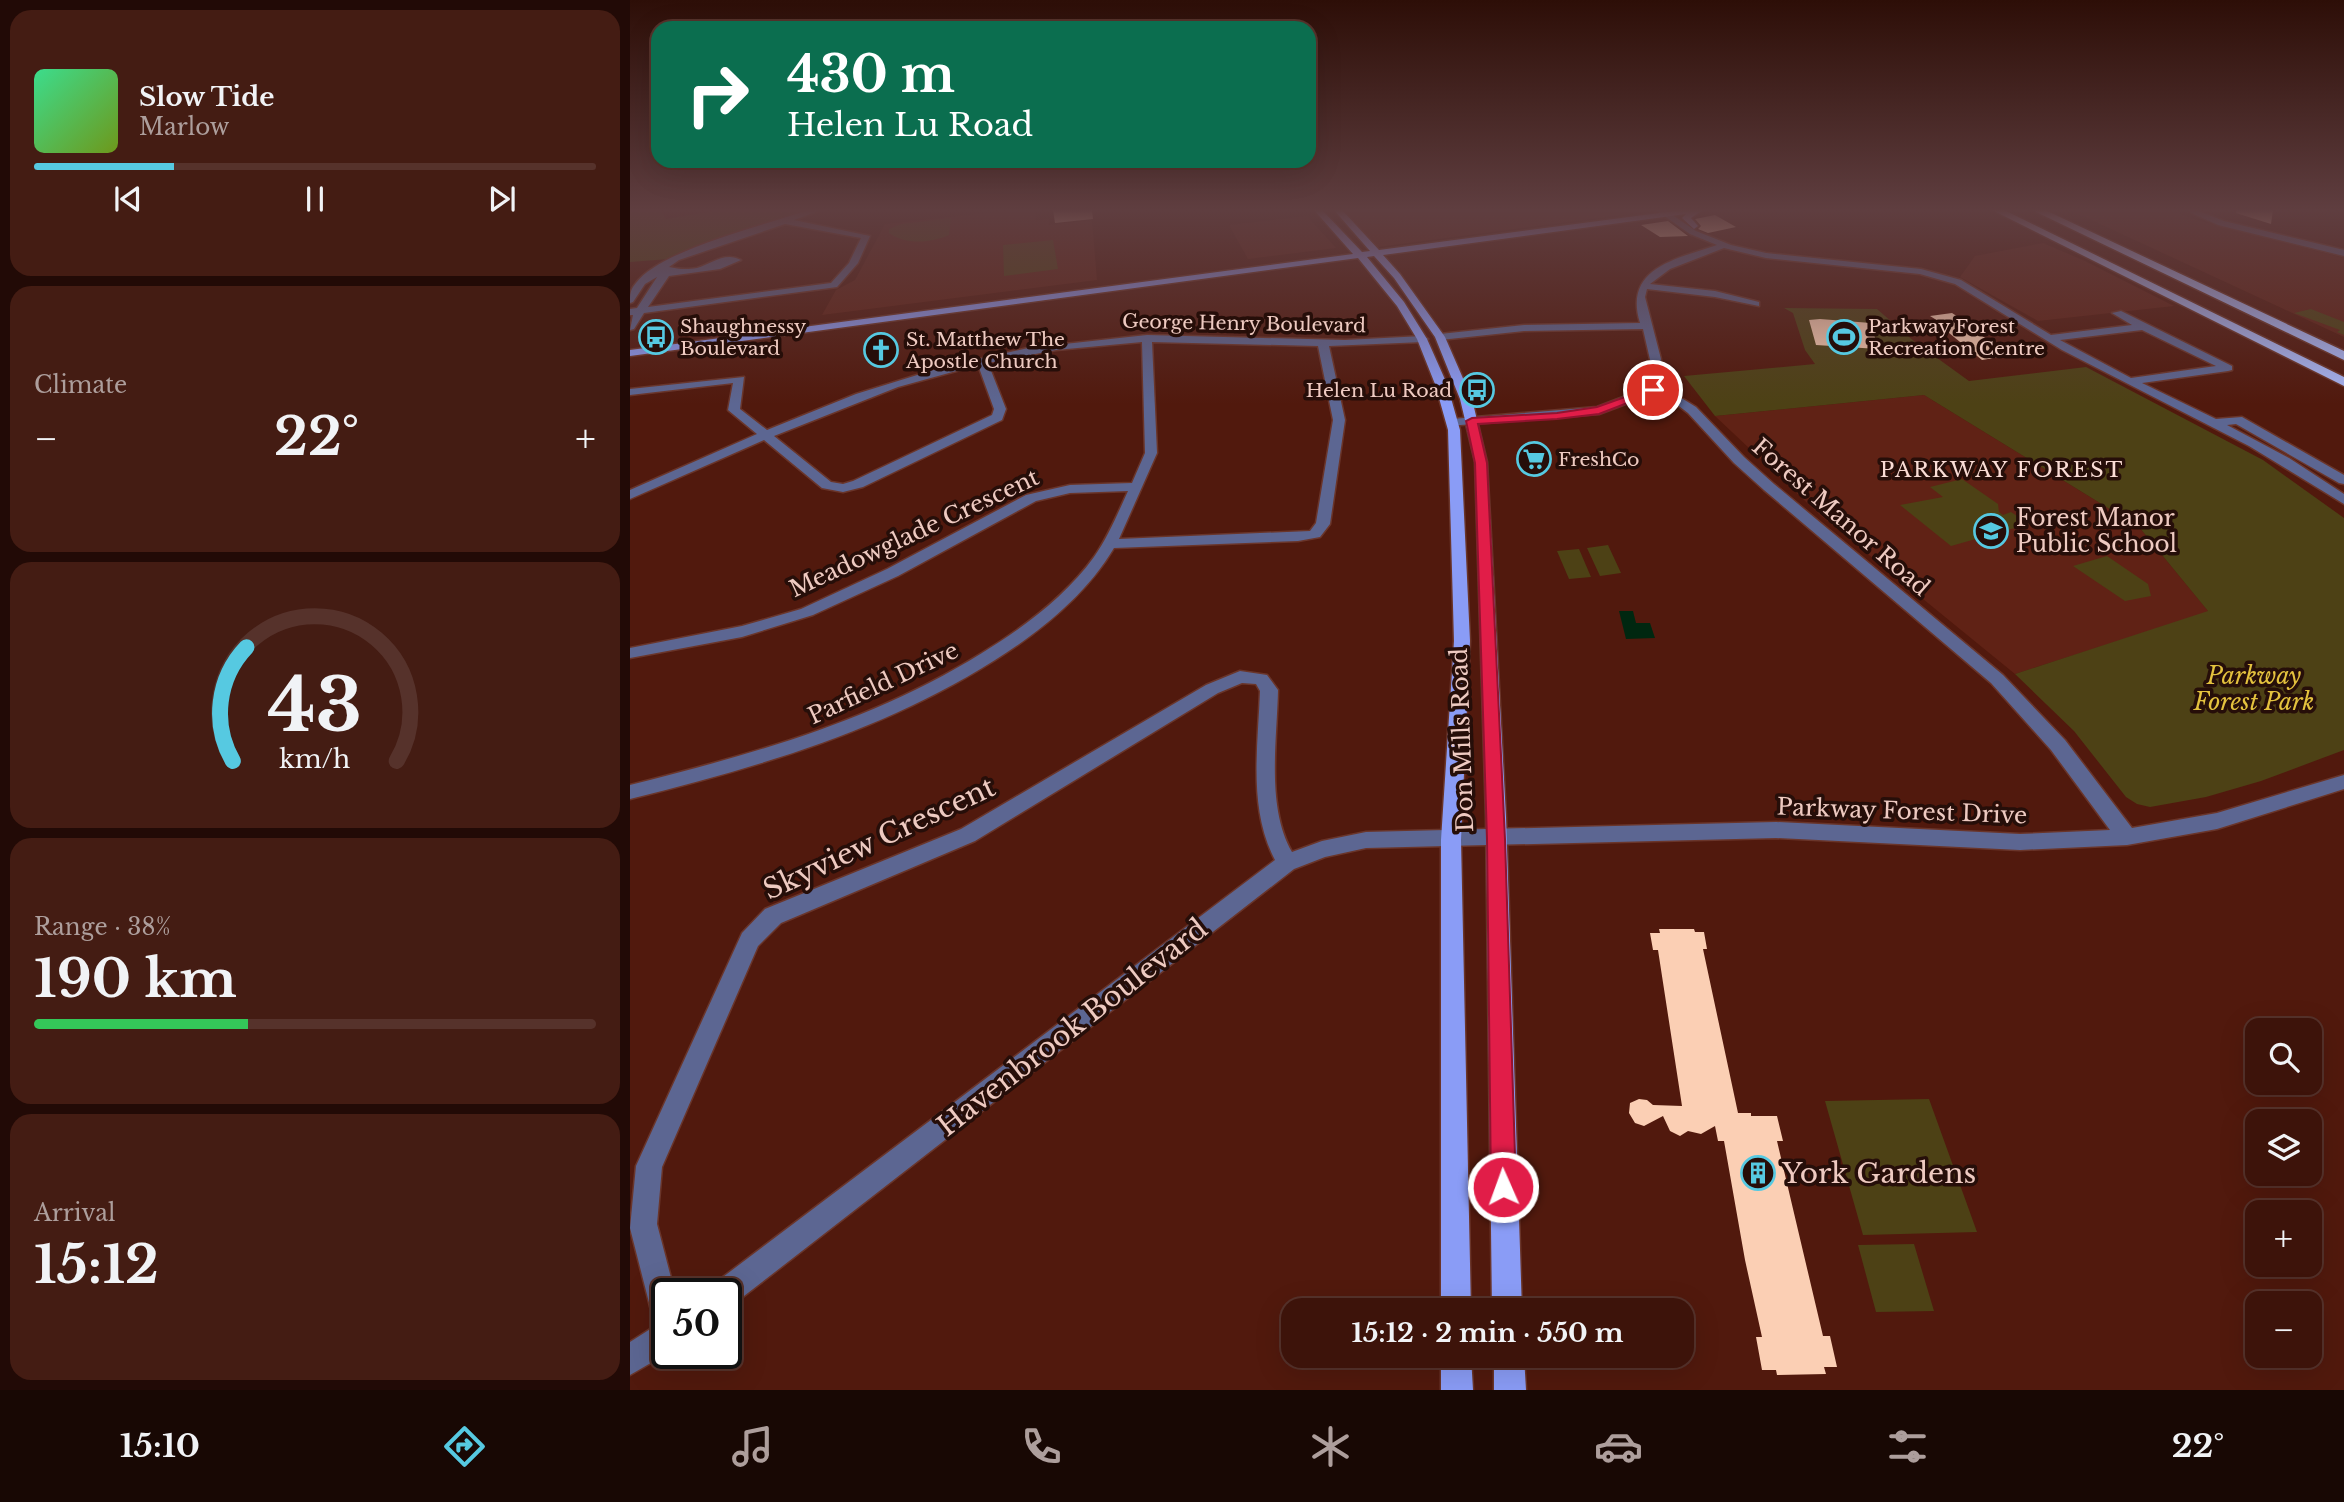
<!DOCTYPE html>
<meta charset="utf-8">
<style>
body{margin:0;font-family:"Libre Baskerville",serif;background:#441c13;color:#f1f3f6;height:100vh;display:flex;flex-direction:column;font-size:26px;white-space:nowrap}
*{box-sizing:border-box;margin:0}
p{font-size:23px;color:#ad9e9c}
.icon{flex:none;width:38px;height:38px;fill:none;stroke:currentColor;stroke-width:2;stroke-linecap:round;stroke-linejoin:round}
.map{position:relative;flex:1;overflow:hidden}
.details{display:flex;flex-direction:column;gap:10px;padding:10px;background:#220a06;width:630px}
.details>*{flex:none}
.banner{position:absolute;left:21px;top:21px;width:665px;height:147px;border-radius:21px;box-shadow:0 7px 28px #0002,0 0 0 2px #56322b;background:#0b6e4f;color:#fff;overflow:hidden}
.controls{position:absolute;left:1615px;top:1018px;display:grid;gap:14px}
.controls a{display:grid;place-items:center;width:77px;height:77px;border-radius:14px;background:#3d130a;box-shadow:0 7px 28px #0002,0 0 0 2px #56322b;font-size:35px}
.speed{position:absolute;left:21px;top:1278px;display:flex;gap:14px;font-size:35px;font-weight:700;text-align:center}
.speed>*{display:grid;place-content:center;width:91px;height:91px;border-radius:50%;background:#3d130a;box-shadow:0 7px 28px #0002,0 0 0 2px #56322b;line-height:1}
.speed .limit{border:4px solid #111;border-radius:10px;background:#fff;color:#111}
.pin{position:absolute;display:grid;place-items:center;width:60px;height:60px;color:#fff;margin:-30px;border:4px solid #fff;border-radius:50%;box-shadow:0 2px 7px #0007}
.me{position:absolute;width:77px;margin:-38px;rotate:358deg;stroke-linejoin:round;filter:drop-shadow(0 0 5px #0008)}
.turn{display:flex;align-items:center;gap:24px;height:147px;padding:0 21px;font-size:32px}
.turn .icon{width:91px;height:91px;stroke-width:2.5}
.turn b{display:block;font-size:49px;line-height:60px}
.big{font-size:52px;font-weight:800;line-height:1.1}
.details .card{flex:1;display:flex;flex-direction:column;justify-content:center;gap:10px;min-width:0;padding:0 24px;border-radius:21px;background:#441c13}
.details .dial{align-items:center;gap:0}
.dial svg{height:182px;overflow:visible;fill:none;stroke:#56322b;stroke-width:7;stroke-linecap:round;text-anchor:middle}
.dial text{fill:#f1f3f6;stroke:none}
.song{display:flex;align-items:center;gap:21px}
.cover{width:84px;height:84px;border-radius:10px;background:linear-gradient(135deg,hsl(150 70% 55%),hsl(80 70% 35%))}
.played{height:7px;border-radius:4px;background:linear-gradient(90deg,#56c9e1 25%,#56322b 25%)}
.keys{display:flex;justify-content:space-around;direction:ltr}
.heat{display:flex;justify-content:space-between;align-items:center;font-size:38px;direction:ltr}
.charge{height:10px;border-radius:5px;background:linear-gradient(90deg,#34c759 38%,#56322b 0)}
.trip{position:absolute;left:651px;top:1298px;width:413px;height:70px;border-radius:21px;background:#3d130a;box-shadow:0 7px 28px #0002,0 0 0 2px #56322b;font-weight:800;line-height:70px;text-align:center}
.menu{display:flex;height:112px;justify-content:space-around;align-items:center;background:#180804;color:#ad9e9c}
.menu .icon{width:49px;height:49px}
.menu .selected{color:#56c9e1}
.menu b{font-size:32px;color:#f1f3f6}
main{display:flex;flex:1;min-height:0}
.map>svg:first-child{display:block}
.built{fill:#602215}
.green{fill:#4d4115}
.water{fill:#002710}
.building{fill:#fbcfb4}
.lines{fill:none;stroke-linecap:round;stroke-linejoin:round}
.minor-casing{stroke:#6a352a;stroke-width:3}
.major-casing{stroke:#6a352a;stroke-width:3}
.highway-casing{stroke:#6a352a;stroke-width:3}
.minor{fill:#5c6692;fill-rule:evenodd}
.major{fill:#8a9cf6;fill-rule:evenodd}
.highway{fill:#a7b7f7;fill-rule:evenodd}
.route{fill:#e11d48;stroke:#92132f;stroke-width:2}
.labels{text-anchor:middle;stroke-width:7;stroke-linejoin:round;paint-order:stroke}
.far-street-label{font-size:19px;fill:#eecac1;stroke:#260e09}
.far-poi-label{font-size:19px;fill:#eecac1;stroke:#260e09;text-anchor:start}
.far-neighbourhood-label{font-size:21px;letter-spacing:2px;fill:#fadcd5;stroke:#260e09}
.street-label{font-size:23px;fill:#eecac1;stroke:#260e09}
.poi-label{font-size:23px;fill:#eecac1;stroke:#260e09;text-anchor:start}
.park-label{font-size:23px;font-style:italic;fill:#e4c23e;stroke:#260e09}
.near-street-label{font-size:28px;fill:#eecac1;stroke:#260e09}
.near-poi-label{font-size:28px;fill:#eecac1;stroke:#260e09;text-anchor:start}
</style>
<main>
<section class="details">
<div class="card">
<div class="song"><i class="cover"></i><div><b>Slow Tide</b><p>Marlow</p></div></div>
<div class="played"></div>
<div class="keys"><svg class="icon" aria-label="previous" viewBox="0 0 24 24"><path d="M18 5L8 12l10 7zM5 5v14"/></svg><svg class="icon" aria-label="pause" viewBox="0 0 24 24"><path d="M8 5v14M16 5v14"/></svg><svg class="icon" aria-label="next" viewBox="0 0 24 24"><path d="M6 5l10 7-10 7zM19 5v14"/></svg></div>
</div>
<div class="card"><p>Climate</p>
<div class="heat"><a>−</a><b class="big">22°</b><a>+</a></div>
</div>
<div class="card dial"><svg viewBox="0 0 100 80">
<path d="M14 69A42 42 0 1 1 86 69"/>
<path d="M14 69A42 42 0 0 1 20 19" stroke="#56c9e1"/>
<text x="50" y="56" font-size="32" font-weight="700">43</text>
<text x="50" y="72" font-size="11">km/h</text>
</svg></div>
<div class="card"><p>Range · 38%</p><b class="big">190 km</b><div class="charge"></div></div>
<div class="card"><p>Arrival</p><b class="big">15:12</b></div>
</section>
<div class="map">
<svg width="1714" height="1390" viewBox="0 0 1714 1390">
<rect width="100%" height="100%" fill="#51190d"/>
<path class="built" d="M385 210H405L406 220 419 219V225L462 220 467 280 192 315 206 290 225 280 255 224Z
M708 210H1030L740 248Z
M1440 210H1539L1567 220 1714 258V337Z
M677 216 706 248 618 259 599 225Z
M1413 243 1455 261 1544 306 1408 321 1330 277 1345 256Z
M1294 395 1509 527 1579 612 1385 674 1190 515 1085 416Z"/>
<path class="green" d="M0 210H31L36 219 90 210H175L39 259 0 262Z
M321 218 319 235C301 243 275 245 259 233V229L271 224Z
M423 240 428 269 374 276 373 245Z
M1154 308 1247 309 1285 342 1339 381 1456 367 1633 460 1714 518V750L1631 781 1576 797 1520 807 1507 804 1496 797 1444 731 1385 674 1578 611 1509 527 1294 395 1085 416 1054 376 1185 364 1175 350 1163 313Z
M1681 309 1714 322V335L1707 332 1710 330 1664 313Z
M1332 479 1368 504 1369 512 1373 515 1381 512 1399 524 1321 546 1270 505 1313 497 1300 487Z
M978 545 991 573 970 576 957 548Z
M949 549 961 577 939 579 927 551Z
M1477 556 1518 584 1521 596 1495 601 1443 566Z
M1299 1099 1347 1232 1233 1235 1195 1101Z
M1284 1244 1304 1311 1246 1312 1228 1245Z"/>
<path class="water" d="M989 611H1003L1006 623H1020L1025 638 996 639Z"/>
<path class="building" d="M423 210H462L463 219 425 223Z
M1606 210H1643L1641 224 1606 213Z
M1085 215 1106 227 1078 233 1068 229 1071 226 1065 219Z
M1038 221 1058 236 1030 237 1011 225Z
M1322 313 1342 326 1338 327 1360 341H1357L1361 343 1357 344 1376 356 1352 360 1313 328 1318 327 1300 316Z
M1190 319 1241 323 1248 349 1186 345 1179 320Z
M1029 929H1064L1065 932H1074L1077 949H1073L1108 1113H1121V1116H1147L1153 1141H1147L1193 1336H1200L1207 1367H1194L1196 1374 1147 1375 1146 1370H1132L1126 1337H1132L1115 1260 1094 1141H1088L1085 1126 1071 1134 1058 1131 1050 1136 1040 1131 1033 1116 1014 1126 1005 1123 999 1113 1000 1103 1009 1099 1017 1100 1023 1105 1052 1106 1028 950H1023L1020 933H1030Z"/>
<g class="lines">
<g class="minor-casing">
<path id="minor" d="M179 210H191L164 220 240 236 228 263 207 287 14 313 4 329 0 330 3 315H0V309L7 308 27 277 15 284 3 302 0 303C0 294 0 290 6 283 30 250 138 224 179 210ZM155 224 231 238 219 263 201 283 18 307 39 276 90 269 111 260C95 251 81 264 67 268 56 270 48 269 39 267L49 260Z
M1026 210H1035L1066 231 1101 245 1136 253 1291 269 1331 280 1421 335 1502 325 1482 313 1491 311 1602 366V370L1598 371 1512 383 1586 419 1612 417 1714 475V484L1709 483 1606 424 1597 425 1659 458 1714 494V504L1619 446 1432 350 1325 284 1290 274 1136 258 1094 248 1040 269 1020 284 1085 291 1129 302V306L1085 297 1017 289 1015 297 1031 359 1028 388 1053 399 1066 407 1114 457 1144 484 1373 675 1435 740 1502 828 1587 813 1714 775V789L1587 829 1497 845 1390 850 1146 838 736 848 695 857 664 869 105 1303 96 1307V1293H81L85 1283 645 860C618 809 628 747 630 691L626 684 612 683 588 693 345 841 151 923 128 946 32 1167 27 1224 45 1293H37L38 1353 0 1375V1342L25 1326 0 1228 6 1166 112 933 135 909 331 829 576 685 610 671 637 675 648 690C647 741 636 806 662 852L692 841 736 832 1146 822 1390 834 1480 830 1421 750 1361 683 1134 490 1104 463 1058 413 1045 403 1022 394 969 414 818 426V420L822 419 967 407 1017 388 1021 364 1013 329 894 331 810 340 805 337 810 334 894 325 1010 323C993 268 1046 259 1087 245L1060 234ZM1512 330 1586 366 1501 378 1430 340Z
M1555 210H1566L1594 221 1714 250V256L1588 225Z
M517 335 715 340 793 336 798 339 793 342 699 346 715 420 700 524 690 537 668 541 484 548C456 595 411 631 365 660 253 731 128 767 0 799V785C123 754 243 721 352 653 393 628 435 597 464 557 478 537 488 513 498 491L440 493 406 501 268 576 183 615 112 637 0 658V648L112 626 171 609 257 569 396 495 440 485 502 483 515 453 512 342 426 350 358 363 376 409 372 420 233 487 213 492 192 488 134 440 0 499V490L127 434 98 410 103 383 0 395V389L114 377 110 409 137 430 226 394 313 367 398 348ZM522 342 688 346 703 420 686 523 680 531 489 539 527 453ZM348 365 364 409 362 415 223 481 213 484 201 482 144 436 268 387Z"/>
</g>
<g class="major-casing">
<path id="major" d="M684 210H692L732 252 740 251 704 210H712L749 250 1052 210H1073L1061 218 1068 226 1064 229 1052 218 1056 214 753 255 770 274 815 337 842 399 857 462 876 817 892 1311H862L856 817 845 462 830 399 805 337 764 278 744 256 737 257 774 302 797 339 817 384 830 430 840 641 831 840 841 1311H811V840L824 641 818 430 805 384 787 339 767 306 728 258 0 356V350L723 254Z
M811 1356H841L843 1390H811Z
M864 1356H894L896 1390H864Z"/>
</g>
<g class="highway-casing">
<path id="highway" d="M1362 210H1374L1714 377V386Z
M1402 210H1415L1714 351V360Z"/>
</g>
<use href="#minor" class="minor"/>
<use href="#major" class="major"/>
<use href="#highway" class="highway"/>
</g>
<linearGradient id="sky" x2="0" y2="1"><stop stop-color="#2d0e07"/><stop offset="0.52" stop-color="#5f3e40"/><stop offset="1" stop-color="#5f3e40" stop-opacity="0"/></linearGradient>
<rect width="1714" height="404" fill="url(#sky)"/>
<path class="route" d="M1023 387 1026 388V392L969 414 927 419 848 424 857 463 875 839 886 1187 882 1196 873 1200 865 1196 861 1187 857 839 845 463 836 421 842 418 927 413 967 407Z"/>
<defs>
<g id="bus-ring" transform="scale(1.75)"><circle r="9.5" fill="#260e09" stroke="#56c9e1" stroke-width="1.5"/><path d="M-5-6H5V4H4V6H2V4H-2V6H-4V4H-5ZM-3.5-4V0h7V-4ZM-3.5 1.2v1.5H-2V1.2ZM2 1.2v1.5H3.5V1.2Z" fill="#56c9e1"/></g>
<g id="stadium-ring" transform="scale(1.75)"><circle r="9.5" fill="#260e09" stroke="#56c9e1" stroke-width="1.5"/><path d="M0-5a6.5 5 0 1 0 0 10a6.5 5 0 1 0 0-10ZM-3.5-1.8h7v3.6h-7Z" fill="#56c9e1"/></g>
<g id="church-ring" transform="scale(1.75)"><circle r="9.5" fill="#260e09" stroke="#56c9e1" stroke-width="1.5"/><path d="M-1.2-6h2.4v3.5h3.3v2.4h-3.3V6h-2.4V-.1h-3.3v-2.4h3.3Z" fill="#56c9e1"/></g>
<g id="supermarket-ring" transform="scale(1.75)"><circle r="9.5" fill="#260e09" stroke="#56c9e1" stroke-width="1.5"/><path d="M-6-5.5h2.5l.6 2H6L4.5 2H-2.5L-4.4-4H-6ZM-1.5 3.2a1.3 1.3 0 1 0 .1 0ZM3 3.2a1.3 1.3 0 1 0 .1 0Z" fill="#56c9e1"/></g>
<g id="school-ring" transform="scale(1.75)"><circle r="9.5" fill="#260e09" stroke="#56c9e1" stroke-width="1.5"/><path d="M0-5L7-2L0 1L-7-2ZM-4 1L0 2.5L4 1V4Q0 6-4 4Z" fill="#56c9e1"/></g>
<g id="building-ring" transform="scale(1.75)"><circle r="9.5" fill="#260e09" stroke="#56c9e1" stroke-width="1.5"/><path d="M-4-6H4V6H1V3H-1V6H-4ZM-2.5-4.3h1.7v1.8h-1.7ZM.8-4.3h1.7v1.8H.8ZM-2.5-1h1.7V.8h-1.7ZM.8-1h1.7V.8H.8Z" fill="#56c9e1"/></g>
</defs>
<g fill-rule="evenodd">
<use href="#bus-ring" x="26" y="337"/>
<use href="#stadium-ring" x="1214" y="337"/>
<use href="#church-ring" x="251" y="350"/>
<use href="#bus-ring" x="847" y="390"/>
<use href="#supermarket-ring" x="904" y="459"/>
<use href="#school-ring" x="1361" y="531"/>
<use href="#building-ring" x="1128" y="1173"/>
</g>
<g class="labels">
<g class="far-street-label">
<text transform="translate(614 323) rotate(1)" y="7">George Henry Boulevard</text>
</g>
<g class="far-poi-label">
<text x="50" y="333">Shaughnessy<tspan x="50" dy="22">Boulevard</tspan></text>
<text x="1238" y="333">Parkway Forest<tspan x="1238" dy="22">Recreation Centre</tspan></text>
<text x="276" y="346">St. Matthew The<tspan x="276" dy="22">Apostle Church</tspan></text>
<text x="822" y="397" text-anchor="end">Helen Lu Road</text>
<text x="928" y="466">FreshCo</text>
</g>
<g class="far-neighbourhood-label">
<text x="1372" y="477">PARKWAY FOREST</text>
</g>
<g class="street-label">
<text transform="translate(1211 517) rotate(41)" y="8">Forest Manor Road</text>
<text transform="translate(284 533) rotate(-25)" y="8">Meadowglade Crescent</text>
<text transform="translate(253 683) rotate(-25)" y="8">Parfield Drive</text>
<text transform="translate(832 740) rotate(-92)" y="8">Don Mills Road</text>
<text transform="translate(1272 811) rotate(2)" y="8">Parkway Forest Drive</text>
</g>
<g class="poi-label">
<text x="1386" y="526">Forest Manor<tspan x="1386" dy="26">Public School</tspan></text>
</g>
<g class="park-label">
<text x="1624" y="684">Parkway<tspan x="1624" dy="26">Forest Park</tspan></text>
</g>
<g class="near-street-label">
<text transform="translate(249 838) rotate(-25)" y="10">Skyview Crescent</text>
<text transform="translate(442 1027) rotate(-38)" y="10">Havenbrook Boulevard</text>
</g>
<g class="near-poi-label">
<text x="1152" y="1183">York Gardens</text>
</g>
</g>
</svg>
<div class="controls">
<a><svg class="icon" aria-label="search" viewBox="0 0 24 24"><circle cx="10" cy="10" r="6"/><path d="M15 15l6 6"/></svg></a>
<a><svg class="icon" aria-label="layers" viewBox="0 0 24 24"><path d="M12 4l9 5-9 5-9-5zM3 14l9 5 9-5"/></svg></a>
<a>+</a>
<a>−</a>
</div>
<div class="speed"><div class="limit">50</div></div>
<div class="pin" style="left:1023px;top:390px;background:#d93025"><svg class="icon" aria-label="arrive" viewBox="0 0 24 24"><path d="M6 21V4h12l-3 4 3 4H6"/></svg></div>
<svg class="me" style="left:873px;top:1187px" viewBox="-20 -20 40 40"><circle r="17" fill="#e11d48" stroke="#fff" stroke-width="3"/><path d="M0-11L8 9 0 5-8 9z" fill="#fff"/></svg>
<div class="trip">15:12 · 2 min · 550 m</div>
<div class="banner">
<div class="turn"><svg class="icon" aria-label="right" viewBox="0 0 24 24"><path d="M7 20v-9h11M14 6l5 5-5 5"/></svg><div><b>430 m</b>Helen Lu Road</div></div>
</div>
</div>
</main>
<nav class="menu">
<b>15:10</b>
<svg class="icon selected" aria-label="directions" viewBox="0 0 24 24"><path d="M12 3l9 9-9 9-9-9zM9 14v-3h6M13 9l2 2-2 2"/></svg>
<svg class="icon" aria-label="music" viewBox="0 0 24 24"><path d="M9 18V5l10-2v13"/><circle cx="6" cy="18" r="3"/><circle cx="16" cy="16" r="3"/></svg>
<svg class="icon" aria-label="phone" viewBox="0 0 24 24"><path d="M5 4h4l2 5-3 2q2 4 5 5l2-3 5 2v4C11 20 4 13 5 4z"/></svg>
<svg class="icon" aria-label="climate" viewBox="0 0 24 24"><path d="M12 3v18M4 7l16 10M4 17L20 7"/></svg>
<svg class="icon" aria-label="car" viewBox="0 0 24 24"><path d="M5 17H2v-5l4-1 3-4h7l3 4 3 1v5h-3M9 17h6M6 11h13"/><circle cx="7" cy="17" r="2"/><circle cx="17" cy="17" r="2"/></svg>
<svg class="icon" aria-label="filters" viewBox="0 0 24 24"><path d="M4 7h16M4 17h16"/><circle cx="9" cy="7" r="2"/><circle cx="15" cy="17" r="2"/></svg>
<b>22°</b>
</nav>
